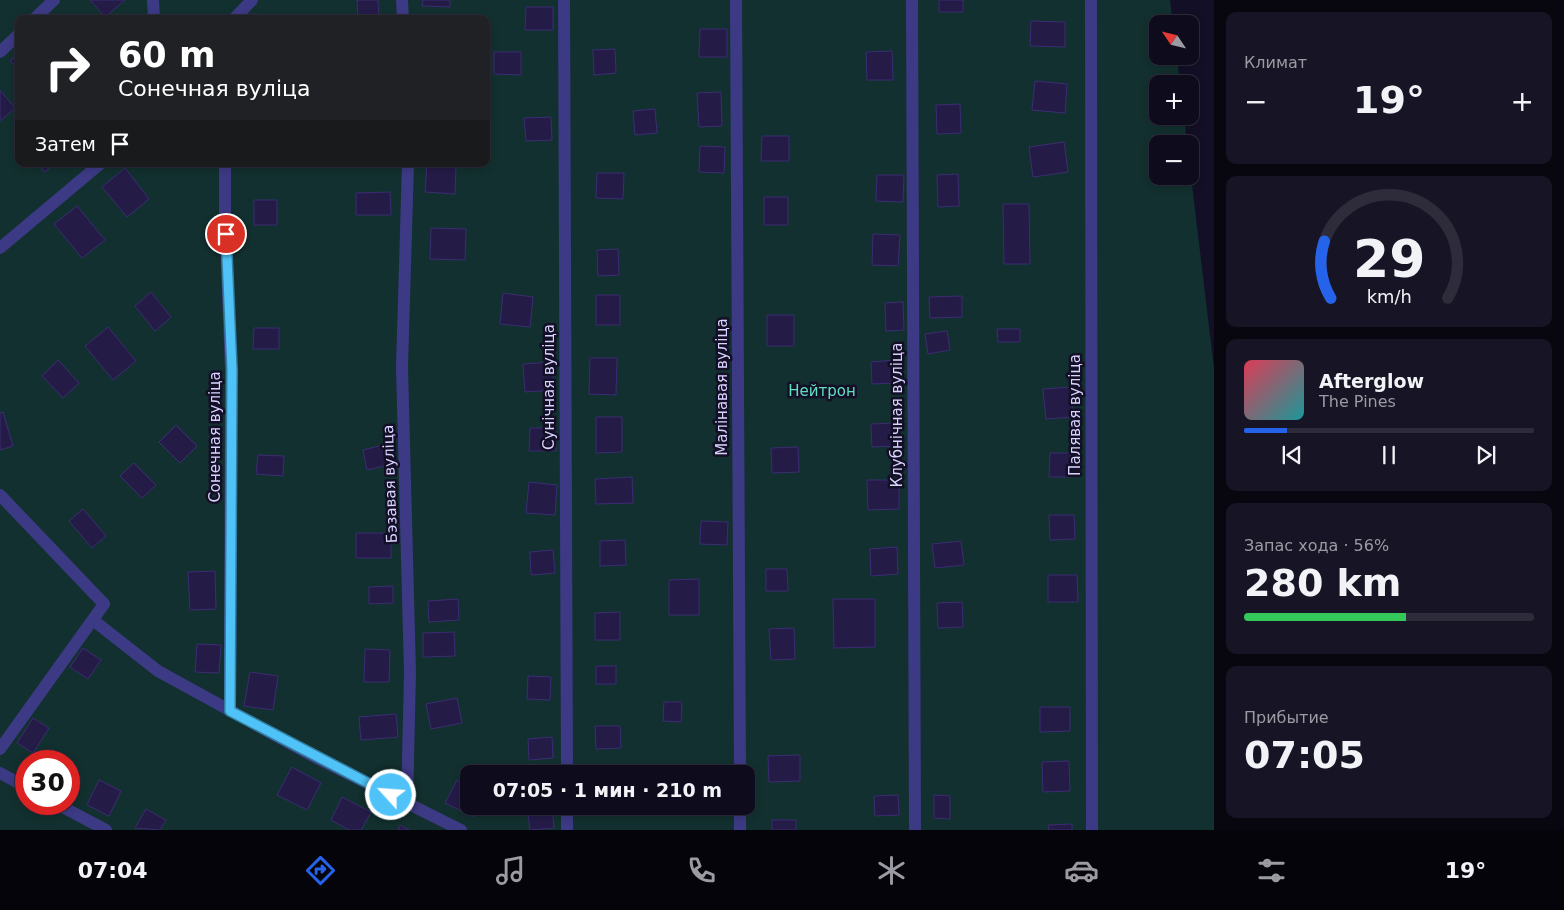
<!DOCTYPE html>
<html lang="ru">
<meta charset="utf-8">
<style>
body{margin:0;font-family:"DejaVu Sans",sans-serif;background:#171425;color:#f1f3f6;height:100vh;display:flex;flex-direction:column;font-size:19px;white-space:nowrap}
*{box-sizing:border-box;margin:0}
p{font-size:16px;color:#9b9ba3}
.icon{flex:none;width:28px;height:28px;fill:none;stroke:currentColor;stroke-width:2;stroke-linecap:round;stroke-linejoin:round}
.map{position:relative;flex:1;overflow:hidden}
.details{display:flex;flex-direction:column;gap:12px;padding:12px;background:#08060f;width:350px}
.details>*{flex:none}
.banner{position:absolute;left:15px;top:15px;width:475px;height:152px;border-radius:10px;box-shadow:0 2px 8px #0003,0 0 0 1px #2e2b3b;background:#202124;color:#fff;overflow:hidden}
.needle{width:32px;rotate:305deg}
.tools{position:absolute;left:1149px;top:15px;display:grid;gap:10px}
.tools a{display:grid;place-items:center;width:50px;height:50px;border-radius:10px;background:#0e0b1c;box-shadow:0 2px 8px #0003,0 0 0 1px #2e2b3b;font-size:25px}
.speed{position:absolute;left:15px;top:750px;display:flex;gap:10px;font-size:25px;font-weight:700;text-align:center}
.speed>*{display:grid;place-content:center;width:65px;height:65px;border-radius:50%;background:#0e0b1c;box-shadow:0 2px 8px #0003,0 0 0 1px #2e2b3b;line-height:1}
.speed .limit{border:8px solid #d22;background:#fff;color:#111}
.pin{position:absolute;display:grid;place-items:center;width:42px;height:42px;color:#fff;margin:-21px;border:2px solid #fff;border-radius:50%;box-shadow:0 1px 5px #0007}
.me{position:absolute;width:55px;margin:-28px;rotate:296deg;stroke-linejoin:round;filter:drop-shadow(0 0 4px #0008)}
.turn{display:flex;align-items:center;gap:18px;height:105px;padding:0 20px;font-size:22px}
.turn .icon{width:65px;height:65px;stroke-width:2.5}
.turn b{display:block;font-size:35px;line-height:42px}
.then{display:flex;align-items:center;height:48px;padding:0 20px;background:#0003;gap:10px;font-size:19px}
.big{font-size:38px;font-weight:600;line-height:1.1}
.details .card{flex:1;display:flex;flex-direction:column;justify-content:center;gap:8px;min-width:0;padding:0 18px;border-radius:10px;background:#171425}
.details .dial{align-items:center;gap:0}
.dial svg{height:130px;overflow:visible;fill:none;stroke:#2e2b3b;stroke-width:7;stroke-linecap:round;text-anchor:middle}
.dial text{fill:#f1f3f6;stroke:none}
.song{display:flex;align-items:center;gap:15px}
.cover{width:60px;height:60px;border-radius:8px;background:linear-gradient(135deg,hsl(350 70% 55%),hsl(180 70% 35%))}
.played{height:5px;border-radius:2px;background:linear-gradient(90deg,#2563eb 15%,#2e2b3b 15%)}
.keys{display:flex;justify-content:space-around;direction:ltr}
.heat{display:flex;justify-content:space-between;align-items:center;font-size:28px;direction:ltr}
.charge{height:8px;border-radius:4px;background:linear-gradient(90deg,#34c759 56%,#2e2b3b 0)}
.trip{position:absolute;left:460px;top:765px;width:295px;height:50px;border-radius:10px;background:#0e0b1c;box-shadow:0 2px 8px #0003,0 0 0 1px #2e2b3b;font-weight:600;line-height:50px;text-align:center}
.dock{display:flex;height:80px;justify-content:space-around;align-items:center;background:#06040b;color:#9b9ba3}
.dock .icon{width:35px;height:35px}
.dock .selected{color:#2563eb}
.dock b{font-size:22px;color:#f1f3f6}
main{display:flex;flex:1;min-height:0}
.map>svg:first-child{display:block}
.green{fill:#12302f;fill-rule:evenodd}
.building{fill:#241b47;stroke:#3b2d73}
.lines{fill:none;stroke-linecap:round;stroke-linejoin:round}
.street{stroke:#3d3a85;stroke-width:12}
.route-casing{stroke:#337fa1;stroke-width:12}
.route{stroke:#4fc3f7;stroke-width:9}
.labels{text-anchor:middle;stroke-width:5;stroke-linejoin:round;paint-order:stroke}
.street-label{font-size:15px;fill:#d9d4ff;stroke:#130f26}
.park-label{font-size:15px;fill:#5fe0c0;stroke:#130f26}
</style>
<main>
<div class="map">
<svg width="1214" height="830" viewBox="0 0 1214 830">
<rect width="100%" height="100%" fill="#130f26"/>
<path class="green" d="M0 0H1170L1173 24H1158V56H1177L1180 84H1158V116H1184L1187 144H1158V176H1190V168L1214 368V830H0ZM19 19H486V164H19ZM26 761H69V804H26ZM469 774H746V806H469Z"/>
<path class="building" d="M90 0H125L105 17Z
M357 0H378L379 19H358Z
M423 0H450V7L422 6Z
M939 0H963V12H939Z
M526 7H553V30H525Z
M250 14 275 15V19H250Z
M1031 21 1065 22V47L1030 46Z
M700 29H727V57H699Z
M615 49 616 73 594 75 593 50Z
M892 51 893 80H867L866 52Z
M494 52H521V75L494 74Z
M19 53V70L10 61Z
M1035 81 1067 84 1065 113 1032 110Z
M0 90 15 108 0 121Z
M721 92 722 126 699 127 697 93Z
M960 104 961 133 937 134 936 105Z
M655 109 657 133 635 135 633 111Z
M551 117 552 140 526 141 524 118Z
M762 136H789V161H761Z
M1064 142 1068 172 1033 177 1029 147Z
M700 146 725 147 724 173 699 172Z
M37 164H53L45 172Z
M427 164 456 166 455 194 425 192Z
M125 168 149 199 127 217 102 187Z
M597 173H624L623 199 596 198Z
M958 174 959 206 938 207 937 175Z
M877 175H904L903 202 876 201Z
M390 192 391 215H356V193Z
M764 197H788V225H764Z
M254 200H277V225H254Z
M1003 204H1029L1030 264H1004Z
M77 206 105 240 82 258 54 224Z
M431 228 466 229 465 260 430 259Z
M873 234 900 235 898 266 872 265Z
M618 249 619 275 598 276 597 250Z
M151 292 171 317 155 331 135 306Z
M503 293 533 297 530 327 500 324Z
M596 295H620V325H596Z
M962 296V317L930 318 929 297Z
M903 302 904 330 886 331 885 303Z
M767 315H794V346H767Z
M108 327 136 361 113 380 85 346Z
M254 328H279V349H253Z
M997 329H1020V342H998Z
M947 331 950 350 928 354 925 334Z
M590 358H617L616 395 589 394Z
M58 360 79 383 63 398 42 376Z
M896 360 897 383 872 384 871 362Z
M552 362 554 390 525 392 523 364Z
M1071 387 1073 417 1046 419 1043 389Z
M3 412 13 446 0 450V413Z
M596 417H622V452L596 453Z
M898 423 899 446 872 447 871 424Z
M176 425 197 446 180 463 159 442Z
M530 428H556V451H529Z
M387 444 392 464 367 470 363 450Z
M798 447 799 472 772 473 771 448Z
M1050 453H1070V477H1049Z
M258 455 284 456 283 476 256 474Z
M134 463 156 485 142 498 120 476Z
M632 477 633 503 596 504 595 479Z
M867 480H899V509L868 510Z
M529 482 557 485 555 515 526 513Z
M83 509 106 536 92 548 69 521Z
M1049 515H1074L1075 539 1050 540Z
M701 521 728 522 727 545 700 544Z
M356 533H391V558H356Z
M625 540 626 565 600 566V541Z
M961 541 964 565 935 568 932 544Z
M897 547 898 574 871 576 870 549Z
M553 550 555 573 531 575 530 552Z
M766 569H787L788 591H766Z
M215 571 216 609 190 610 188 572Z
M1048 575H1077L1078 602H1048Z
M699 579V615H669V580Z
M393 586V603L369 604V587Z
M458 599 459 620 429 622 428 601Z
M833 599H875V647L834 648Z
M962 602 963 627 938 628 937 603Z
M620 612V640H595V613Z
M794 628 795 659 771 660 769 629Z
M454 632 455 656 423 657V633Z
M197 644 221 645 219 673 195 672Z
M83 648 101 660 88 679 70 667Z
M365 649 390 650 389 682H364Z
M596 666H616V684H596Z
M250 672 278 676 273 710 244 706Z
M528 676 551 677 550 700 527 699Z
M457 698 462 723 431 729 426 704Z
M664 702H682L681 722 663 721Z
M1040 707H1070V731L1040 732Z
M396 714 398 737 361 740 359 717Z
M33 718 49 728 33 753 17 743Z
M595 726H620L621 748 596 749Z
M552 737 553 758 529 760 528 739Z
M800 755V781L769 782 768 756Z
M1069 761 1070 791 1043 792 1042 762Z
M292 767 321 783 307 810 277 795Z
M705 771H726V774H705Z
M99 780 121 791 109 816 87 805Z
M457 780 469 786V806H479L474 817 445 803Z
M898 795 899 815 875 816 874 796Z
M934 795 950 796V819L934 818Z
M342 797 371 812 361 830H349L331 820Z
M527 806H552L554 828 530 830Z
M595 806H621V808L595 807Z
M146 809 166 820 160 830 135 828Z
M772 820H796V830H772Z
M1072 824V830H1049L1048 825Z
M400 825 409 830H398Z"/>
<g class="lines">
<path class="street" d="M153 0 154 19
M402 0 403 19
M564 0 567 774
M736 0 740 774
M912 0 915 830
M1091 0 1092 830
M34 19 54 0
M234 19 252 0
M0 52 19 34
M225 164V215L231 370 230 711
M0 248 100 164
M0 495 104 604 0 749
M93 620 158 671 313 756 461 830
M0 773 26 787
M407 803 410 673 402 367 408 164
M57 804 106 830
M567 806V830
M740 806V830"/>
</g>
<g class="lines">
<g class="route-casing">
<path id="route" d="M226 234 232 370 230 711 391 795"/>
</g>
<use href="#route" class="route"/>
</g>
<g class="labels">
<g class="street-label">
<text transform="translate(549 387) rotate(-90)" y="5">Сунічная вуліца</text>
<text transform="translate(722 387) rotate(-90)" y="5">Малінавая вуліца</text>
<text transform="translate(897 415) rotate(-90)" y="5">Клубнічная вуліца</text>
<text transform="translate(1075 415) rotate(-90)" y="5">Палявая вуліца</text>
<text transform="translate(215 437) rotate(-90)" y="5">Сонечная вуліца</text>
<text transform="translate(390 484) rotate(-92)" y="5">Бэзавая вуліца</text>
</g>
<g class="park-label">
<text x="822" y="396">Нейтрон</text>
</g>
</g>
</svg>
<div class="tools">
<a><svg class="needle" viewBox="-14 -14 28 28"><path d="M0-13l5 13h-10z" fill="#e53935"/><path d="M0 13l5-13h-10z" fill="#9b9ba3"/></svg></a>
<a>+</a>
<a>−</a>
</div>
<div class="speed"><div class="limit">30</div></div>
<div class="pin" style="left:226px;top:234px;background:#d93025"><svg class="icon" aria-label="arrive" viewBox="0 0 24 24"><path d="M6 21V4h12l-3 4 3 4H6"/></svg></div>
<svg class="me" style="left:391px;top:795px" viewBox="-20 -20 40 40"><circle r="17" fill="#4fc3f7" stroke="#fff" stroke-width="3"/><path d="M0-11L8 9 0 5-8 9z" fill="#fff"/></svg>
<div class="trip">07:05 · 1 мин · 210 m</div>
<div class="banner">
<div class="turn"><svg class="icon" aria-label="right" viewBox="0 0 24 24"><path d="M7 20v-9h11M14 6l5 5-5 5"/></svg><div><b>60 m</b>Сонечная вуліца</div></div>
<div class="then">Затем<svg class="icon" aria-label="arrive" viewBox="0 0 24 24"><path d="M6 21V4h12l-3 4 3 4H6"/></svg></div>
</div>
</div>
<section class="details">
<div class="card"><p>Климат</p>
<div class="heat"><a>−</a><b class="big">19°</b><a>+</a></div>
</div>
<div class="card dial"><svg viewBox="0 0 100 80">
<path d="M14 69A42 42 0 1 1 86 69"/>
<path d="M14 69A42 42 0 0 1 10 34" stroke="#2563eb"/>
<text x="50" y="56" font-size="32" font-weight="700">29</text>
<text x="50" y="72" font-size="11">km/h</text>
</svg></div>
<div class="card">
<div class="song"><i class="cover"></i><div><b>Afterglow</b><p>The Pines</p></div></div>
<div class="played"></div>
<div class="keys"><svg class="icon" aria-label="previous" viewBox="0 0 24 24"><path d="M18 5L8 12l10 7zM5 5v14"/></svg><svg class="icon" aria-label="pause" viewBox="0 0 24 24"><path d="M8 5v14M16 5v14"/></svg><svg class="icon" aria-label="next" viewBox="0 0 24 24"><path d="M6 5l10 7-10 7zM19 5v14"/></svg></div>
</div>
<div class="card"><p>Запас хода · 56%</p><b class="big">280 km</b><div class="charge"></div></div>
<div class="card"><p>Прибытие</p><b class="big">07:05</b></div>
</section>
</main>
<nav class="dock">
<b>07:04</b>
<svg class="icon selected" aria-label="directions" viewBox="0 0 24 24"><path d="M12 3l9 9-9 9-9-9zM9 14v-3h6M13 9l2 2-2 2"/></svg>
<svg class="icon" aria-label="music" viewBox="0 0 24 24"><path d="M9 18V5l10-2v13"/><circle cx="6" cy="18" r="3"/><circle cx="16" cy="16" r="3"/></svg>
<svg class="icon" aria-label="phone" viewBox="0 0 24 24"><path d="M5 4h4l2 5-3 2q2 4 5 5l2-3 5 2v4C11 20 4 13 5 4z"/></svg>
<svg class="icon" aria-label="climate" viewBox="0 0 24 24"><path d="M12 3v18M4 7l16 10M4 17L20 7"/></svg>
<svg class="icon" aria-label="car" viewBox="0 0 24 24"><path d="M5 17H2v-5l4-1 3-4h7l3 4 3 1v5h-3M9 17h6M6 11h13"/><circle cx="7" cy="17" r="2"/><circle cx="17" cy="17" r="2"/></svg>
<svg class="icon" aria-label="filters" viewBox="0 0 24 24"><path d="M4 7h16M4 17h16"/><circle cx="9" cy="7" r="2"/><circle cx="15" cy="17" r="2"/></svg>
<b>19°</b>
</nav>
